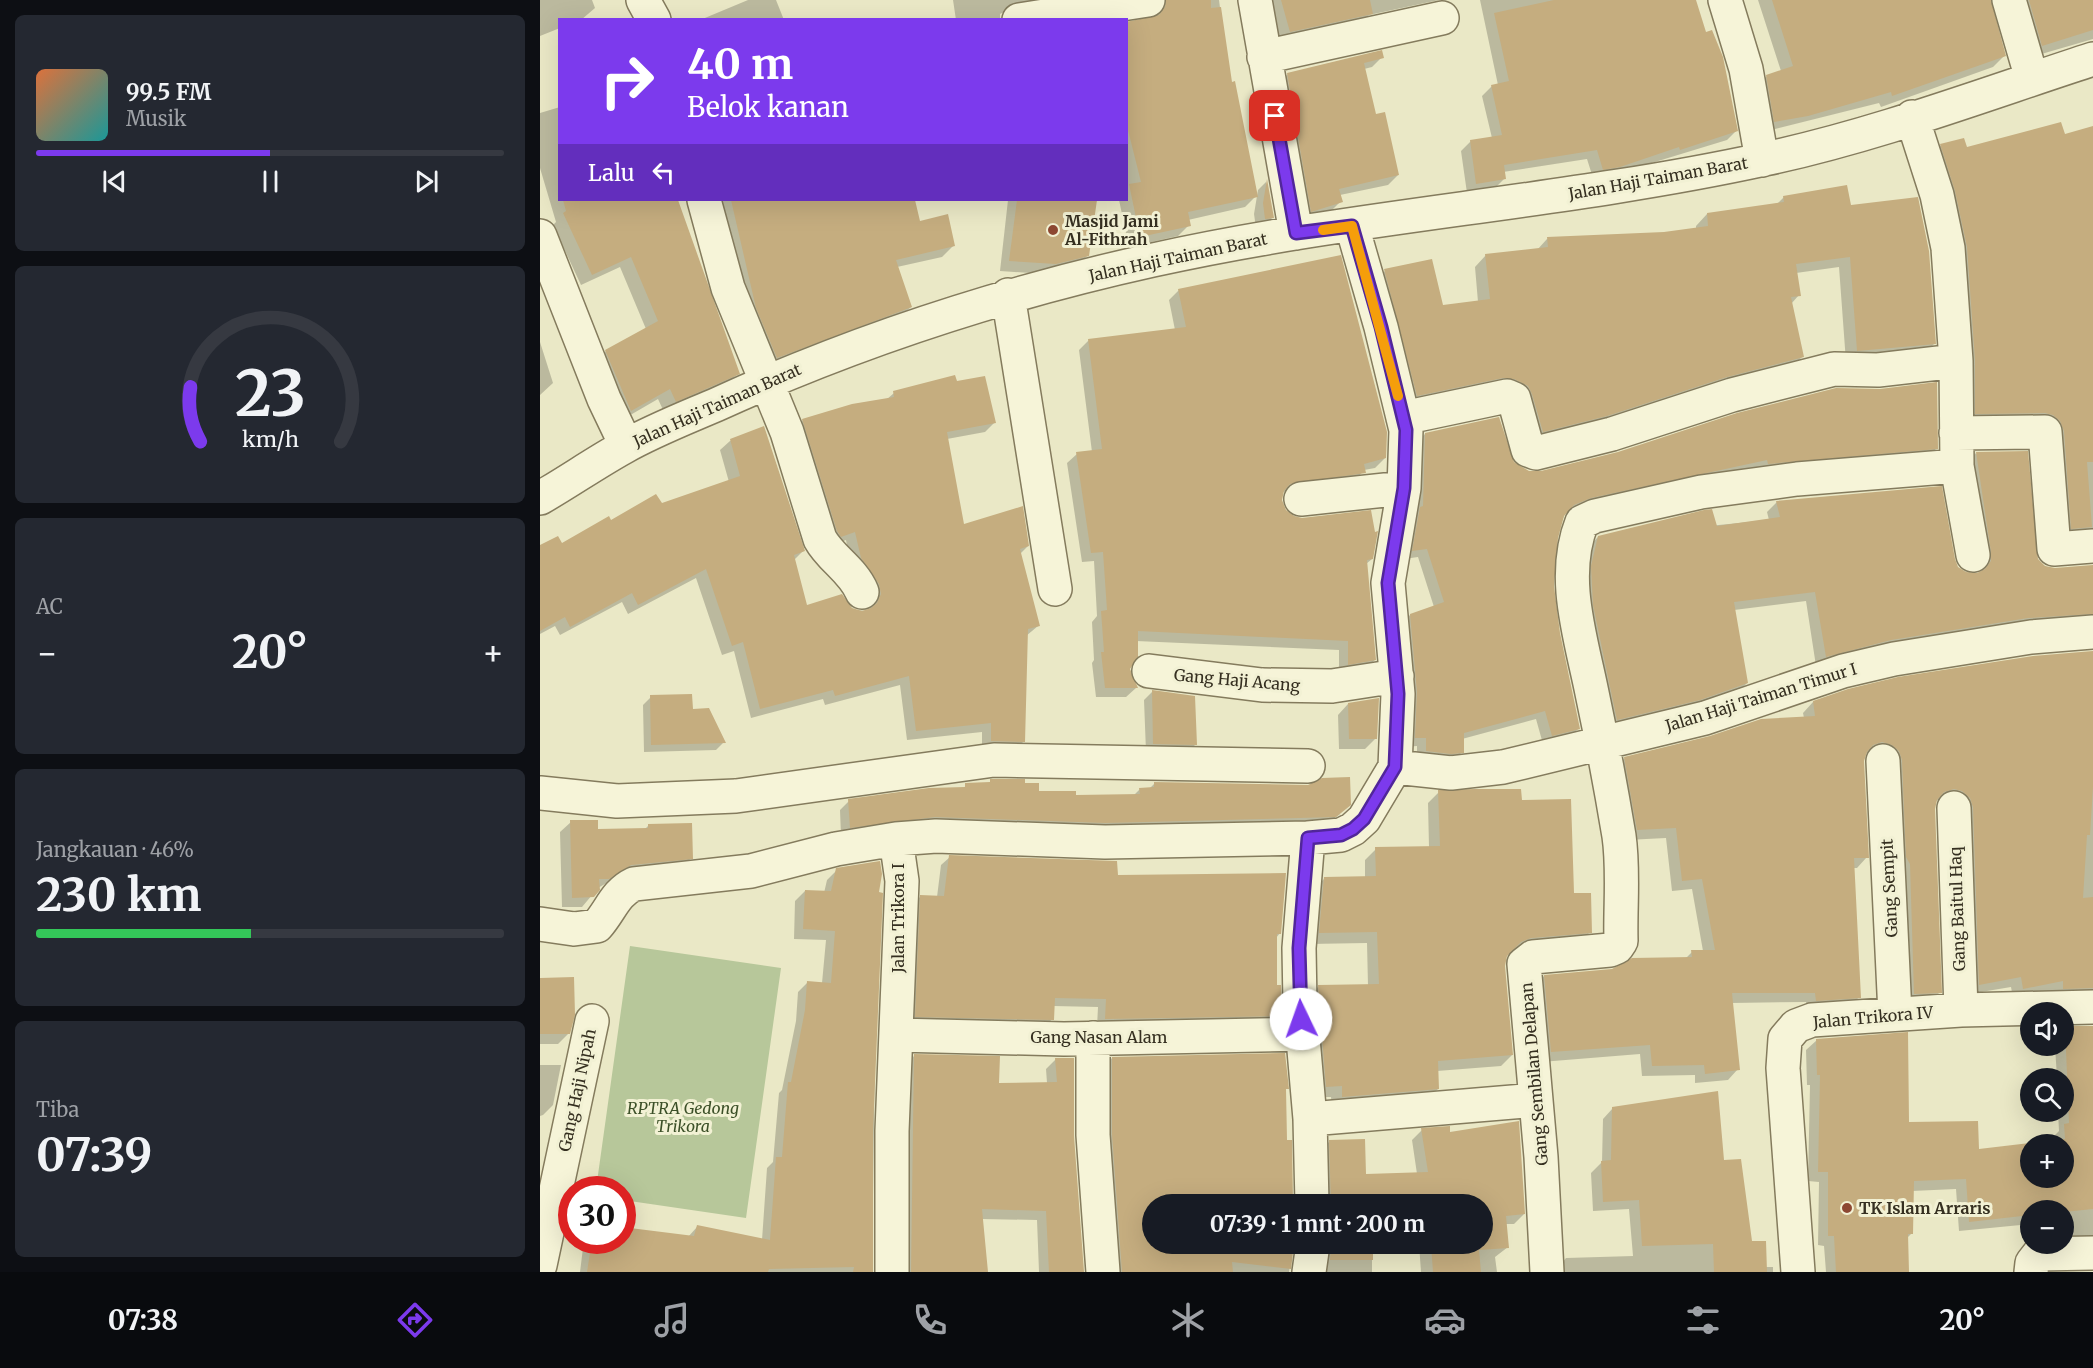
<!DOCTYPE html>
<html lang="id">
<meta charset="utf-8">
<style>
body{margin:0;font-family:Merriweather,serif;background:#242831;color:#f1f3f6;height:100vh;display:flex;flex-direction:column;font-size:22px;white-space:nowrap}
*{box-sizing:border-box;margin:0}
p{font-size:20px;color:#9ea1a6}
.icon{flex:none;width:33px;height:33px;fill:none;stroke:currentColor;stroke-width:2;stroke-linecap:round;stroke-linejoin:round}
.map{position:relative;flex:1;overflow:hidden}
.details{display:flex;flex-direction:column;gap:15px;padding:15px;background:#0d0f14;width:540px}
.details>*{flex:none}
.banner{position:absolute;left:18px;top:18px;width:570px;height:183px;border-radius:0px;box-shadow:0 6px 24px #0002;background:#7c3aed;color:#fff;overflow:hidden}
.controls{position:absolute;left:1480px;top:1002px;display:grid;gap:12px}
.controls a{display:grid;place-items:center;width:54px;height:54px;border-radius:50%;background:#171b24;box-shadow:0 6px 24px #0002;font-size:30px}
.speed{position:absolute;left:18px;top:1176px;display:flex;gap:12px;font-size:30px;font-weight:700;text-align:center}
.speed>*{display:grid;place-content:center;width:78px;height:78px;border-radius:50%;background:#171b24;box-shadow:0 6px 24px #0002;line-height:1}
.speed .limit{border:9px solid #d22;background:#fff;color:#111}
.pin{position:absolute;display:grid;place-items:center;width:51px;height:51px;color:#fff;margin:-26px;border-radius:12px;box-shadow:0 3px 9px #0006}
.me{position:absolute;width:66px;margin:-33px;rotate:357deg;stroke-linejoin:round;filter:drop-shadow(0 0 4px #0008)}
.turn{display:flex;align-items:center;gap:21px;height:126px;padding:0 30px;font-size:27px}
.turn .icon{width:78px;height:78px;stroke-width:2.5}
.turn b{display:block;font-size:42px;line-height:51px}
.then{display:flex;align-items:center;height:57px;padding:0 30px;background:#0003;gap:12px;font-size:22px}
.big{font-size:45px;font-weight:700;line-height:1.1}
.details .card{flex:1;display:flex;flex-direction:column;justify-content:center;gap:9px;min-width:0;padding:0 21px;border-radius:9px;background:#242831}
.details .dial{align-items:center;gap:0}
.dial svg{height:156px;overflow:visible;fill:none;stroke:#363941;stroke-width:7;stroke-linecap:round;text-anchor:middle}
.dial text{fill:#f1f3f6;stroke:none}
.song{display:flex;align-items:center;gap:18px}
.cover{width:72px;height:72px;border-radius:9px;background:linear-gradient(135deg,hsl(20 70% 55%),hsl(180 70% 35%))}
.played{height:6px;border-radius:3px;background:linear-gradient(90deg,#7c3aed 50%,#363941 50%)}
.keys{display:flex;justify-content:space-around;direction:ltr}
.heat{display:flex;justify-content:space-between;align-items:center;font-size:33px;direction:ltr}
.charge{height:9px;border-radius:4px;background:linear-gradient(90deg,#34c759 46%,#363941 0)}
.trip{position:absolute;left:602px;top:1194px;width:351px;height:60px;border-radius:30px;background:#171b24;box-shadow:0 6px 24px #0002;font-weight:700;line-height:60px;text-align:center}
.tabs{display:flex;height:96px;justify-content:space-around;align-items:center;background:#090b0e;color:#9ea1a6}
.tabs .icon{width:42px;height:42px}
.tabs .selected{color:#7c3aed}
.tabs b{font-size:27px;color:#f1f3f6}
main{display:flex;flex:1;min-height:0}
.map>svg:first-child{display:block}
.green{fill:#b7c79a}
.shadow{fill:#0003;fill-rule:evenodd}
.building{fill:#c5ad7f;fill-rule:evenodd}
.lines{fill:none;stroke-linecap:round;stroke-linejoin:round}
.minor-casing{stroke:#847b5d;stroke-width:36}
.minor{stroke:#f6f4d8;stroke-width:33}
.route-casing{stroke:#51269a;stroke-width:15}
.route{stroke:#7c3aed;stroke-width:10}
.slow{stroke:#f59e0b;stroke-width:10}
.poi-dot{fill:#8d4832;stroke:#f2f1d4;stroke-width:2}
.labels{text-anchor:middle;stroke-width:6;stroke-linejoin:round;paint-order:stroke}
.street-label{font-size:16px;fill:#352f20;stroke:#f2f1d4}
.poi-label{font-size:16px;font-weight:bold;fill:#352f20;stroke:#f2f1d4;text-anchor:start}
.park-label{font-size:16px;font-style:italic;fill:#3c5028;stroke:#f2f1d4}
</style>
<main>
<section class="details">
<div class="card">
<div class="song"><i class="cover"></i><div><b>99.5 FM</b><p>Musik</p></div></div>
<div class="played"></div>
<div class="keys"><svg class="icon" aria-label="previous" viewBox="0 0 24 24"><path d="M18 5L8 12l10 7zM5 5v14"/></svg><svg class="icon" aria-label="pause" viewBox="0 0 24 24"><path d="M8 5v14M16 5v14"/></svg><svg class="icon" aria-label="next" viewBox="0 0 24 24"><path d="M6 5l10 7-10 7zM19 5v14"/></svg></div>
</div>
<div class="card dial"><svg viewBox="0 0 100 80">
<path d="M14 69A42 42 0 1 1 86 69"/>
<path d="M14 69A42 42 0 0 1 9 41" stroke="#7c3aed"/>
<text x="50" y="56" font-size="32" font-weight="700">23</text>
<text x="50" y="72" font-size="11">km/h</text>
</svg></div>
<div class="card"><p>AC</p>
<div class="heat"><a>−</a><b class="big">20°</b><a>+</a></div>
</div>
<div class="card"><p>Jangkauan · 46%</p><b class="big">230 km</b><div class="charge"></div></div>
<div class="card"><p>Tiba</p><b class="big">07:39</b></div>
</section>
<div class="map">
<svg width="1553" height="1272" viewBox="0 0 1553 1272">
<rect width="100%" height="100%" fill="#eae8c6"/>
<path class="green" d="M90 946 241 968 206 1218 83 1200 82 1190 56 1189Z"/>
<path class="shadow" d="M0 0H52L55 8 41 20H20V28L0 36Z
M208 0H236L244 20H160Z
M413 0H551L464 12 460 14V20H416Z
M612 0H679L690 84 716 196 705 207 648 220 649 225 638 236 589 247 579 200H586V24L615 18 616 10Z
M730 0H899L829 15 822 23 740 41Z
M940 0H1154L1196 131 1187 140 1069 176 1053 178 1047 159 963 172 964 179 955 188 927 193 921 151 931 141 952 138 942 96 952 86 958 85Z
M1218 0H1450L1464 56 1453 67 1341 107 1339 103 1223 132 1215 87 1227 76 1241 71Z
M1472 0H1553V39L1491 57Z
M842 57 832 67 824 69 835 115 858 175 848 185 800 195 801 201 791 211 762 220 738 84 748 74Z
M20 107V200H136L198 373 187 384 124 412 118 399 80 421 55 362 66 351 106 329 80 267 41 285 13 225 16 222 0 168V113Z
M1553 127V540L1522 538 1515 441 1426 423 1391 155 1401 145 1426 149 1524 136Z
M726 182 733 217 723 227 716 228 714 214 718 190Z
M1244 197 1310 207 1394 344 1383 355 1306 362 1299 267 1256 273 1259 295 1251 304 1262 357 1250 369 991 443 981 405 866 407 833 282 845 271 901 307 938 302 935 267 946 255 997 250 1007 239 1124 234 1156 229V226L1167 214 1236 205Z
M180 200H373L378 223 414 245 402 257 357 267 371 307 359 318 226 368Z
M468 200H556L548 255 537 266 504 274 460 271Z
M639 290 845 458 835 468 824 470 814 482 742 492 741 501 745 511 832 559 826 564 835 660 825 669 799 673V650L596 641 589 669 596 688 586 697H556L552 663 554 660 552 622 557 616 554 561 542 562 527 463 537 454 552 452 539 350 549 340 635 330 629 300Z
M0 342 13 383 0 395Z
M415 383 455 422 445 432 407 439 423 526 488 546 480 554 498 626 486 636 484 741 474 751H442V732L367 740 360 685 285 705 283 699 211 718 194 651 182 655 156 578 88 614 82 602 20 635 15 626 0 634V547L21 545 71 522 189 482 180 450 190 441 224 428 264 550 254 560 266 607 329 611 331 603 311 568 306 540 291 546 253 430 263 420 346 400 354 393Z
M885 434 973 463 989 472 1397 448 1387 457 1040 506 1025 513 1016 537 1012 586 1018 633 1039 728 1029 738 1003 744 996 719 922 739V752L913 761 877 759V746L866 747 861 624 870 615 894 607 878 557 864 559 876 443Z
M1436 453 1498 561 1506 567 1515 569 1553 566V626L1276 666 1266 601 1194 610 1207 683 1197 693 1067 729 1044 616 1048 547 1058 537 1229 520 1227 512 1237 502 1413 559 1417 568 1426 574 1437 575 1442 572V563L1427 463Z
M1553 664V1002L1513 999V991L1473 998 1471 987 1429 994 1403 799 1395 801 1394 809 1400 992 1390 1002 1364 1004 1331 752 1325 754 1323 761 1327 857 1317 868H1313L1319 997 1309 1008 1266 1011V1002L1191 1003 1198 1069 1188 1080 1155 1083V1075L1102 1076 1100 1054 1001 1062 994 987 1004 976 1072 970 1145 959 1152 952 1163 951 1152 889 1132 891 1126 838 1087 840 1074 769 1085 758 1264 718 1263 713 1273 702Z
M612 692 655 745 647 753 606 752 604 700Z
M111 697 184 742 176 750 104 752 103 705Z
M808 704 836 738 825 749H799L798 715Z
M451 781 483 785 498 793 535 796H593L600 789H609L615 783 800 814 785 825 301 836 300 810 309 801 423 789 427 784H448Z
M899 792 980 802 1050 932 1039 943 978 949 966 956 964 966 972 1055 961 1066 897 1071 898 1089 887 1100 792 1108 791 1097H776L768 997 779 986H828L827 943 769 944 773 890 784 879 825 878V860L836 849 889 847 888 803Z
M31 822 57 831 105 829 109 825 151 858 141 869 80 875 58 888 42 907H22L20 832Z
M410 857 576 877 740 933 736 938 735 986 741 1015 732 1024 557 1027 558 1007 513 1006 512 1019 504 1028 367 1025 372 905 381 896 397 897 401 865Z
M297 870 337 894 332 1272H40L44 1240 148 1237 157 1227 222 1240 227 1168 233 1162 239 1093 242 1090 256 1021 258 992 268 982 282 983 286 940 254 939 255 901 265 891 284 893 287 880Z
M0 979 29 1033 18 1044H0Z
M1553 1027V1248L1524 1245V1210H1491V1224L1419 1231 1416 1189 1372 1191V1233L1366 1239 1367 1272H1286L1284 1246 1278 1245 1279 1182 1268 1181 1270 1085H1267L1266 1050 1277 1040 1367 1124 1437 1150 1515 1142 1514 1136 1519 1131 1518 1112H1524V1078H1517L1515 1046H1524L1525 1028ZM1491 1144H1524V1178H1491Z
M374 1056 457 1084 507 1083 506 1069 516 1059 533 1136 543 1272H499L497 1220 442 1219 447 1272H362L365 1066Z
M572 1058 747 1088 745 1090V1142H750L752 1204H612V1244H753L749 1272H572L563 1068Z
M0 1065H21L13 1105 3 1115 0 1116Z
M1073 1108 1183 1162 1211 1243 1226 1267H1233V1272H1015L1026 1258 1093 1256 1089 1209 1053 1211 1051 1173 1062 1162 1063 1119Z
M882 1130 909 1134 984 1214 974 1224H966L968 1247 955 1257 957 1272H881L879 1244H942V1204H780V1151L790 1141 825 1175 877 1174 872 1140Z
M778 1244H832V1272H780Z"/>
<path class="building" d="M626 0H671V8L681 7 692 82 695 81 718 197 648 212 651 226 600 237 589 184 601 182 586 122V22L619 15 625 7Z
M741 0H830L833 14 750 32Z
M1014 0H1156L1166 32 1172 30 1183 57 1198 131 1140 150 1139 147 1080 167 1063 170 1057 150 964 165 966 179 936 184 930 140 962 135 951 85 969 81 954 13Z
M1232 0H1451L1466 56 1352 96 1351 92 1268 116 1234 122 1226 75 1253 66Z
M1489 0H1553V30L1502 46Z
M842 50 844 58 824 63 836 114 845 112 859 175 799 189 803 202 771 212 747 73Z
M1521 122 1525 134 1553 126V462H1547L1552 527 1531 529 1524 431 1520 421 1513 415 1505 413 1435 414V360L1427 247 1415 191 1400 144 1424 138 1427 147Z
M727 179 734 218 725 219 723 203Z
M1307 185 1311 205 1378 197 1389 251 1396 344 1317 351 1310 257 1256 264 1261 296 1251 297 1264 357 1187 377 1067 416 1003 432 992 394 988 386 974 379 963 378 877 396 844 269 892 259 903 305 950 299 945 254 1008 247 1007 237 1124 232 1168 226 1167 213 1244 202 1243 196Z
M23 200H138L200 374 136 402 130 389 91 411 65 350 118 321 91 257 52 275 23 213 26 211Z
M191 200H375L380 221 408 214 415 246 356 260 372 307 237 358 216 308Z
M477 200H557L549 256 516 264 469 261Z
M801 255 847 432 846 458 824 464 826 473 750 484 744 491 742 500 746 510 754 516 762 518 831 510 835 532 838 531 833 559 827 560 836 660 808 665V641L598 631V657L590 669 598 688H565L561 652H564L561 611 567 610 563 552 551 553 536 452 562 449 548 339 646 327 638 289Z
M415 375 417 381 445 376 456 423 407 432 424 524 483 506 489 546 480 549 500 626 488 629 485 742 451 741V723L376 731 369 676 295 696 293 690 220 709 203 642 192 646 166 569 98 605 92 593 30 627 25 617 0 631V545L18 536 22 543 69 516 71 520 116 494 122 503 200 476 190 439 224 426 265 551 254 555 267 605 302 594 312 608 322 611 331 608 337 603 341 594 339 584 321 558 315 532 301 537 297 531 262 419 312 404 354 397 353 391Z
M1397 382 1398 449 1228 464 1227 460 1051 498 1034 505 1024 516 1018 538 1014 586 1020 633 1040 729 1012 736 1005 711 924 733V753L911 754 886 751V738H875L877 692 870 614 904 602 887 549 872 551 880 507 883 506 885 433 959 417 974 462 989 471H1001L1078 452 1197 413 1296 388 1340 389Z
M1488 451 1498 559 1505 566 1515 568 1553 565V614L1488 618 1351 640 1286 657 1275 592 1194 602 1208 683 1160 700 1077 720 1053 605 1051 566 1058 536 1164 510 1172 509 1177 526 1240 517 1236 501 1402 486 1415 559 1418 567 1426 572 1437 573 1445 569 1451 561V552L1436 452Z
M1553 651V786L1550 835H1547L1543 898 1553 897V988L1523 989V981L1483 989 1481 977 1439 985 1433 807 1430 798 1422 791 1414 789 1404 792 1397 800 1395 809 1402 993 1374 994 1370 864 1366 857 1362 760 1359 751 1352 745 1342 742 1333 745 1327 752 1324 761 1329 858H1314L1321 998 1276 1001 1275 993H1192L1200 1070 1165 1074 1164 1065 1112 1066 1110 1045 1011 1052 1004 975 1072 969 1092 958 1152 957 1151 950H1175L1162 879 1142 881 1136 828 1097 830 1084 757 1170 736 1221 719 1275 716 1273 701 1308 689 1358 677 1493 656Z
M612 690 655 696 657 745 613 744Z
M152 694 153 709 169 708 186 743 111 745 110 695Z
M839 698 837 739H809L808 703Z
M810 777 811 805 796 817 565 823 395 817 310 828 308 799 389 788 425 787V783L450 782V779H485V783H499V791H536V795L600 794 599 788 614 787V782L768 785 782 778Z
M935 789H981L982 800 1031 799 1034 893H1051L1052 933 991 938 981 942 967 956 965 966 973 1055 898 1061 899 1089 802 1097V1086L786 1087 778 985 839 984 837 932 779 933 784 877 836 876 835 847 900 846 898 790Z
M30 820H58V829L108 828V824L152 823 153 859 91 865 69 879H59L60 890 54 897 32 898Z
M409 855 577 861 578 875 746 873 741 934H737V985H741L742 1016 565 1019 566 999 515 998 514 1020 375 1017 380 895 404 896Z
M340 861 342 874 339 892 343 893 333 1130V1272H313L314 1267 229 1269 228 1272H47L52 1240H82V1227L154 1236 157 1225 230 1240 236 1157H242L248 1082H251L265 1010 267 981 291 983 295 931 263 929 265 890 291 891 296 868Z
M34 977 35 1015 30 1034H0V978Z
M1525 1026H1553V1209L1524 1212 1491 1210V1215L1429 1222 1426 1179 1374 1181 1373 1234H1368L1369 1272H1296L1294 1236H1288V1172H1278L1280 1075H1277L1276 1039 1368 1032 1369 1122 1438 1121 1439 1149 1525 1139 1524 1124 1529 1123ZM1491 1144H1524V1178H1491Z
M745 1053 749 1089H746L747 1140H752L753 1204H612V1244H754L751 1269 692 1262 693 1272H582L572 1134V1057Z
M374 1054 460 1056 459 1083 517 1082 515 1058H534V1136L544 1272H509L506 1211 442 1209 448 1272H371Z
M1178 1091 1184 1160 1201 1159 1212 1241H1226L1227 1272H1174L1173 1244 1102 1246 1099 1200 1063 1202 1061 1161 1071 1160 1072 1107Z
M979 1121 985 1214 966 1216 969 1248 939 1250 941 1272H893L891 1244H942V1204H791L789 1140 825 1139 826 1174 888 1172 881 1128 910 1126V1132Z
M791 1244H833V1260H790Z"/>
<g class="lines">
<g class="minor-casing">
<path id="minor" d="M103 0 114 20
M715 0 756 233
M1185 0 1206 69 1222 160
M1469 0 1492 79
M479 20 608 0
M724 57 902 18
M1372 117 1397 195 1408 248 1416 361 1417 466 1433 555
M164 200 188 288 247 432 280 539C291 559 313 570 322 592
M0 236 64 399 86 445
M468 295 515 589
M863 418 967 396 974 399 988 450 996 453 1072 434 1192 395 1294 369 1338 370 1416 361
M1416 433 1505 432 1514 549 1553 546
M0 498C28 482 55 463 84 447 114 430 148 417 180 403 319 340 464 293 613 260 815 215 1023 203 1225 159 1337 135 1445 94 1553 59
M761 499 864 488
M609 671 722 685 792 686 857 676
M1343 761 1355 1014
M855 767 911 773 963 767 1165 718 1303 671 1354 659 1491 637 1553 632
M0 793 77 801 196 796 454 760 768 766
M1414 808 1421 1010
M0 924 34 929 57 926C71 910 75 893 94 884L211 871 296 849 356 839 396 836 565 842 768 838
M356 1035 524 1039 763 1034
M553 1038V1135L563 1272
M770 1119 996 1100
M772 1204 770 1119 760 1004 759 948 768 838 801 835 813 829 824 819 855 767 858 694 848 583 864 488 866 430 841 327 812 226
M0 1265 52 1021
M352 1272V1131L362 881 356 839
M769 1272 773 1244
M1007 1272 1001 1157 984 964 993 957 1070 950 1077 947 1081 941C1080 907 1084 870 1079 836 1071 788 1062 740 1052 693 1041 638 1020 577 1042 522L1055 516 1161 492 1257 479 1417 466
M1258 1272 1243 1068 1245 1039 1256 1026 1272 1020 1421 1010 1553 1007
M1491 1272 1492 1263 1499 1254 1553 1253"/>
</g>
<use href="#minor" class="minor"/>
</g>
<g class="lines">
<g class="route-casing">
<path id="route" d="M735 116 756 233 812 226 841 327 866 430 864 488 848 583 858 694 855 767 824 819 813 829 801 835 768 838 759 948 761 1019"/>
</g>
<use href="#route" class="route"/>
<path class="slow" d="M783 230 812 226 858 396"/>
</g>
<g class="poi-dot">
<circle cx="513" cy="230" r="6"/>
<circle cx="1307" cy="1208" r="6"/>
</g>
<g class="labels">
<g class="street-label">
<text transform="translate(1118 178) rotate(-10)" y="6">Jalan Haji Taiman Barat</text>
<text transform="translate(638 257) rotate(-12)" y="6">Jalan Haji Taiman Barat</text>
<text transform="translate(177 405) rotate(-24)" y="6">Jalan Haji Taiman Barat</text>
<text transform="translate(697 680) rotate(5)" y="6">Gang Haji Acang</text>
<text transform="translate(1221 697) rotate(-17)" y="6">Jalan Haji Taiman Timur I</text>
<text transform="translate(1349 888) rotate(-93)" y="6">Gang Sempit</text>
<text transform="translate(1417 909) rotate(-92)" y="6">Gang Baitul Haq</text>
<text transform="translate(358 918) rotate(-90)" y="6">Jalan Trikora I</text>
<text transform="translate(1333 1017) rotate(-5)" y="6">Jalan Trikora IV</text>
<text x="559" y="1043">Gang Nasan Alam</text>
<text transform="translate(994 1074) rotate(-95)" y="6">Gang Sembilan Delapan</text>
<text transform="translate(37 1090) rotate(-78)" y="6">Gang Haji Nipah</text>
</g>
<g class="poi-label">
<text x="525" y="227">Masjid Jami<tspan x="525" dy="18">Al-Fithrah</tspan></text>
<text x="1319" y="1214">TK Islam Arraris</text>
</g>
<g class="park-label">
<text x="143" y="1114">RPTRA Gedong<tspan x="143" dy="18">Trikora</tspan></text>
</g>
</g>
</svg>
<div class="controls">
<a><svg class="icon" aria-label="sound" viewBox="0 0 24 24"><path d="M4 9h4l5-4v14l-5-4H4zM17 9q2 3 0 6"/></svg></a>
<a><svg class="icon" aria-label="search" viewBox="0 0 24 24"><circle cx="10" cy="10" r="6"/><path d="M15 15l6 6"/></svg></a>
<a>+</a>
<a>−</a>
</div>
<div class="speed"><div class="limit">30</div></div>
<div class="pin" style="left:735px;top:116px;background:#d93025"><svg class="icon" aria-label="arrive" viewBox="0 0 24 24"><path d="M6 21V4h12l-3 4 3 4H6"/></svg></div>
<svg class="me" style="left:761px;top:1019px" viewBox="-20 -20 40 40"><circle r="19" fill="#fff"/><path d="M0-13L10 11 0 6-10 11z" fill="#7c3aed"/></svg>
<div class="trip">07:39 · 1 mnt · 200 m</div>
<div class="banner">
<div class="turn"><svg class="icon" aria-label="right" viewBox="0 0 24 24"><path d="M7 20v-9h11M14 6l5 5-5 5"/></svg><div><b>40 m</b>Belok kanan</div></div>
<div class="then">Lalu<svg class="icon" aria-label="left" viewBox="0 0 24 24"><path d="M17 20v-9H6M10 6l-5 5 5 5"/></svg></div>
</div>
</div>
</main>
<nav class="tabs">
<b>07:38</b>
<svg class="icon selected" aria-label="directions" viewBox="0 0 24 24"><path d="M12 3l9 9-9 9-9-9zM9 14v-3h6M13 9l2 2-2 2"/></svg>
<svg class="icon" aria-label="music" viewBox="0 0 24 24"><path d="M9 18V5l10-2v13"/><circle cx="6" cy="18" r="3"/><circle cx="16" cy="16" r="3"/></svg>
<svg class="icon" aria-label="phone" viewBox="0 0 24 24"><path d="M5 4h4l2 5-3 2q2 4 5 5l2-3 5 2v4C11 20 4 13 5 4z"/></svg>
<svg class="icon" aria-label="climate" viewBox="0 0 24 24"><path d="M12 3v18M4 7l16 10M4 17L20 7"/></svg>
<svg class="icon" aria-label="car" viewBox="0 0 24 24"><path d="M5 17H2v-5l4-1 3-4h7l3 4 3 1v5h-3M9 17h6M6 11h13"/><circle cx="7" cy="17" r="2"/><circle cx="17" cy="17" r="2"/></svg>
<svg class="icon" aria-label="filters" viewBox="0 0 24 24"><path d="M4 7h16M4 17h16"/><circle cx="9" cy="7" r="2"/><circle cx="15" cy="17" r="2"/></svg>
<b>20°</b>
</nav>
